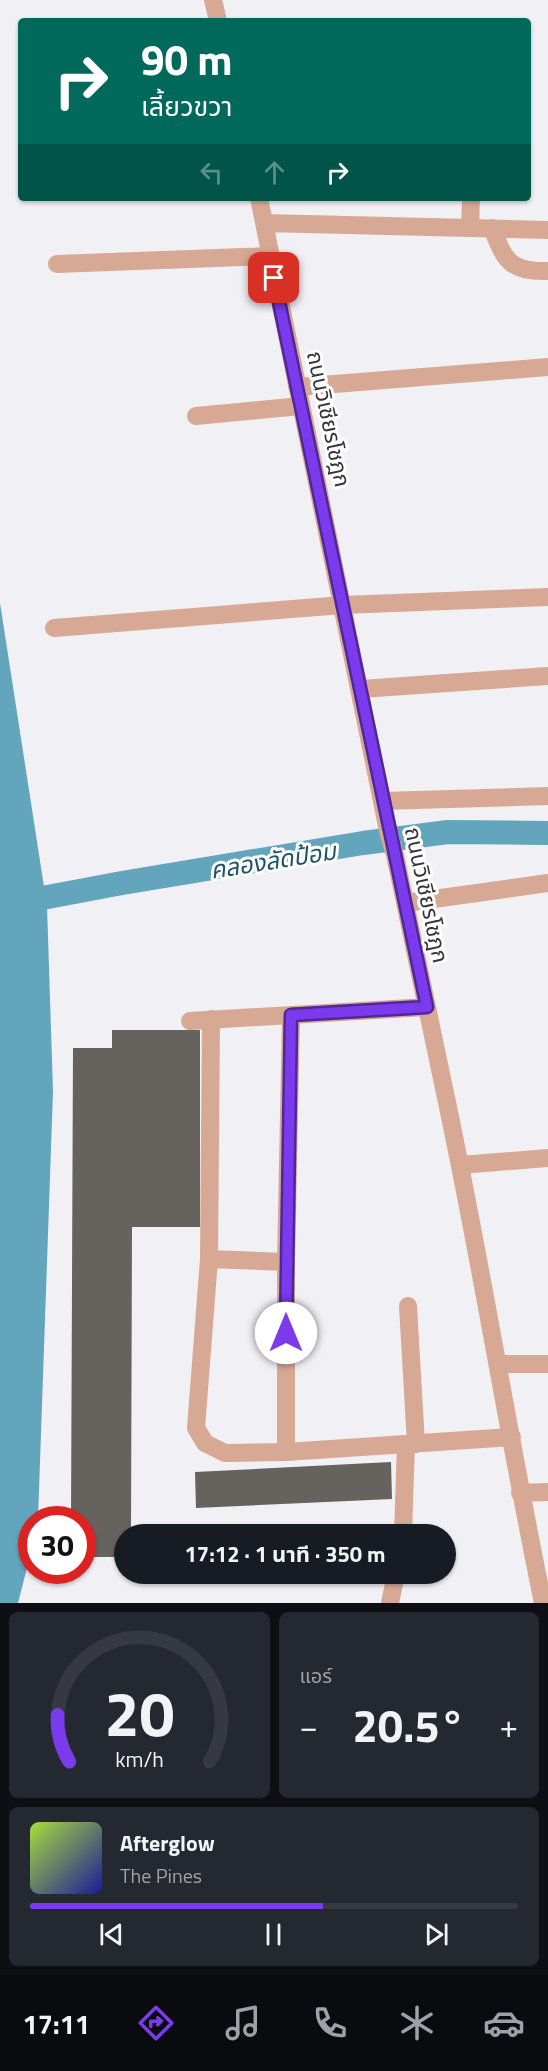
<!DOCTYPE html>
<html lang="th">
<meta charset="utf-8">
<style>
body{margin:0;font-family:"Titillium Web","Noto Sans Thai",sans-serif;background:#242831;color:#f1f3f6;height:100vh;display:flex;flex-direction:column;font-size:22px;white-space:nowrap}
*{box-sizing:border-box;margin:0}
p{font-size:20px;color:#9ea1a6}
.icon{flex:none;width:33px;height:33px;fill:none;stroke:currentColor;stroke-width:2;stroke-linecap:round;stroke-linejoin:round}
.map{position:relative;height:1603px;overflow:hidden}
.drawer{display:flex;flex-direction:column;gap:9px;padding:9px;background:#0d0f14;flex:1}
.drawer>*{flex:none}
.hud{position:absolute;left:18px;top:18px;width:513px;height:183px;border-radius:6px;box-shadow:0 2px 4px #0004;background:#00695c;color:#fff;overflow:hidden}
.speed{position:absolute;left:18px;top:1506px;display:flex;gap:12px;font-size:30px;font-weight:700;text-align:center}
.speed>*{display:grid;place-content:center;width:78px;height:78px;border-radius:50%;background:#171b24;box-shadow:0 2px 4px #0004;line-height:1}
.speed .limit{border:9px solid #d22;background:#fff;color:#111}
.pin{position:absolute;display:grid;place-items:center;width:51px;height:51px;color:#fff;margin:-26px;border-radius:12px;box-shadow:0 3px 9px #0006}
.me{position:absolute;width:66px;margin:-33px;rotate:0deg;stroke-linejoin:round;filter:drop-shadow(0 0 4px #0008)}
.turn{display:flex;align-items:center;gap:21px;height:126px;padding:0 24px;font-size:27px}
.turn .icon{width:78px;height:78px;stroke-width:2.5}
.turn b{display:block;font-size:42px;line-height:51px}
.lanes{display:flex;align-items:center;height:57px;padding:0 24px;background:#0003;justify-content:center;gap:30px;direction:ltr}
.lanes .off{opacity:.35}
.big{font-size:45px;font-weight:700;line-height:1.1}
.drawer .tile{flex:1;display:flex;flex-direction:column;justify-content:center;gap:9px;min-width:0;padding:0 21px;border-radius:9px;background:#242831}
.drawer .dial{align-items:center;gap:0}
.dial svg{height:156px;overflow:visible;fill:none;stroke:#363941;stroke-width:7;stroke-linecap:round;text-anchor:middle}
.dial text{fill:#f1f3f6;stroke:none}
.song{display:flex;align-items:center;gap:18px}
.cover{width:72px;height:72px;border-radius:9px;background:linear-gradient(135deg,hsl(80 70% 55%),hsl(240 70% 35%))}
.played{height:6px;border-radius:3px;background:linear-gradient(90deg,#7c3aed 60%,#363941 60%)}
.keys{display:flex;justify-content:space-around;direction:ltr}
.heat{display:flex;justify-content:space-between;align-items:center;font-size:33px;direction:ltr}
.drawer .tiles{flex:1;display:grid;gap:9px;grid-template-columns:1fr 1fr}
.tile:last-child{grid-column:span 2}
.trip{position:absolute;left:114px;top:1524px;width:342px;height:60px;border-radius:30px;background:#171b24;box-shadow:0 2px 4px #0004;font-weight:700;line-height:60px;text-align:center}
.tab-bar{display:flex;height:96px;justify-content:space-around;align-items:center;background:#090b0e;color:#9ea1a6}
.tab-bar .icon{width:42px;height:42px}
.tab-bar .active{color:#7c3aed}
.tab-bar b{font-size:27px;color:#f1f3f6}
.map>svg:first-child{display:block}
.water{fill:#63a5bd}
.lines{fill:none;stroke-linecap:round;stroke-linejoin:round}
.canal{stroke:#63a5bd;stroke-width:24}
.building{fill:#66625e}
.minor{stroke:#d7a995;stroke-width:18}
.route-casing{stroke:#51269a;stroke-width:15}
.route{stroke:#7c3aed;stroke-width:10}
.labels{text-anchor:middle;stroke-width:6;stroke-linejoin:round;paint-order:stroke}
.street-label{font-size:22px;fill:#353436;stroke:#fefeff}
.water-label{font-size:24px;font-style:italic;fill:#1e5467;stroke:#fefeff}
</style>
<div class="map">
<svg width="548" height="1603" viewBox="0 0 548 1603">
<rect width="100%" height="100%" fill="#f0f0f5"/>
<path class="water" d="M0 603 47 906 53 1091 38 1519 32 1520 31 1552 18 1603H0Z"/>
<g class="lines">
<path class="canal" d="M0 906 122 883 363 843 448 832 548 833"/>
</g>
<path class="building" d="M112 1030H200V1227H132L131 1534H124V1557H82V1520H71L73 1048H112Z
M391 1462 392 1499 196 1508 195 1472Z"/>
<g class="lines">
<path class="minor" d="M213 0 218 21
M259 198 388 831 395 855C417 958 439 1062 460 1166 489 1311 513 1458 543 1603
M265 223 548 230
M470 228 471 198
M492 228C505 261 510 272 548 271
M57 264 270 256
M297 387 548 367
M196 416 301 406
M54 628 343 605 548 597
M361 689 548 676
M382 801 548 796
M405 903 548 883
M291 1015 286 1262V1452L512 1437
M211 1019 209 1259 286 1262
M190 1021 427 1007
M460 1165 548 1158
M209 1259 196 1428 205 1443 225 1453 286 1452
M408 1306 416 1444
M498 1364H548
M520 1493 548 1492
M403 1534 406 1444
M390 1603 396 1574"/>
</g>
<g class="lines">
<g class="route-casing">
<path id="route" d="M274 278 427 1007 291 1015 286 1333"/>
</g>
<use href="#route" class="route"/>
</g>
<g class="labels">
<g class="street-label">
<text transform="translate(329 419) rotate(78)" y="8">ถนนวิเชียรโชฎก</text>
<text transform="translate(427 895) rotate(78)" y="8">ถนนวิเชียรโชฎก</text>
</g>
<g class="water-label">
<text transform="translate(273 861) rotate(-9)" y="8">คลองลัดป้อม</text>
</g>
</g>
</svg>
<div class="speed"><div class="limit">30</div></div>
<div class="pin" style="left:274px;top:278px;background:#d93025"><svg class="icon" aria-label="arrive" viewBox="0 0 24 24"><path d="M6 21V4h12l-3 4 3 4H6"/></svg></div>
<svg class="me" style="left:286px;top:1333px" viewBox="-20 -20 40 40"><circle r="19" fill="#fff"/><path d="M0-13L10 11 0 6-10 11z" fill="#7c3aed"/></svg>
<div class="trip">17:12 · 1 นาที · 350 m</div>
<div class="hud">
<div class="turn"><svg class="icon" aria-label="right" viewBox="0 0 24 24"><path d="M7 20v-9h11M14 6l5 5-5 5"/></svg><div><b>90 m</b>เลี้ยวขวา</div></div>
<div class="lanes"><svg class="icon off" aria-label="left" viewBox="0 0 24 24"><path d="M17 20v-9H6M10 6l-5 5 5 5"/></svg><svg class="icon off" aria-label="ahead" viewBox="0 0 24 24"><path d="M12 20V5M6 11l6-6 6 6"/></svg><svg class="icon" aria-label="right" viewBox="0 0 24 24"><path d="M7 20v-9h11M14 6l5 5-5 5"/></svg></div>
</div>
</div>
<section class="drawer">
<div class="tiles">
<div class="tile dial"><svg viewBox="0 0 100 80">
<path d="M14 69A42 42 0 1 1 86 69"/>
<path d="M14 69A42 42 0 0 1 8 45" stroke="#7c3aed"/>
<text x="50" y="56" font-size="32" font-weight="700">20</text>
<text x="50" y="72" font-size="11">km/h</text>
</svg></div>
<div class="tile"><p>แอร์</p>
<div class="heat"><a>−</a><b class="big">20.5°</b><a>+</a></div>
</div>
<div class="tile">
<div class="song"><i class="cover"></i><div><b>Afterglow</b><p>The Pines</p></div></div>
<div class="played"></div>
<div class="keys"><svg class="icon" aria-label="previous" viewBox="0 0 24 24"><path d="M18 5L8 12l10 7zM5 5v14"/></svg><svg class="icon" aria-label="pause" viewBox="0 0 24 24"><path d="M8 5v14M16 5v14"/></svg><svg class="icon" aria-label="next" viewBox="0 0 24 24"><path d="M6 5l10 7-10 7zM19 5v14"/></svg></div>
</div>
</div>
</section>
<nav class="tab-bar">
<b>17:11</b>
<svg class="icon active" aria-label="directions" viewBox="0 0 24 24"><path d="M12 3l9 9-9 9-9-9zM9 14v-3h6M13 9l2 2-2 2"/></svg>
<svg class="icon" aria-label="music" viewBox="0 0 24 24"><path d="M9 18V5l10-2v13"/><circle cx="6" cy="18" r="3"/><circle cx="16" cy="16" r="3"/></svg>
<svg class="icon" aria-label="phone" viewBox="0 0 24 24"><path d="M5 4h4l2 5-3 2q2 4 5 5l2-3 5 2v4C11 20 4 13 5 4z"/></svg>
<svg class="icon" aria-label="climate" viewBox="0 0 24 24"><path d="M12 3v18M4 7l16 10M4 17L20 7"/></svg>
<svg class="icon" aria-label="car" viewBox="0 0 24 24"><path d="M5 17H2v-5l4-1 3-4h7l3 4 3 1v5h-3M9 17h6M6 11h13"/><circle cx="7" cy="17" r="2"/><circle cx="17" cy="17" r="2"/></svg>
</nav>
